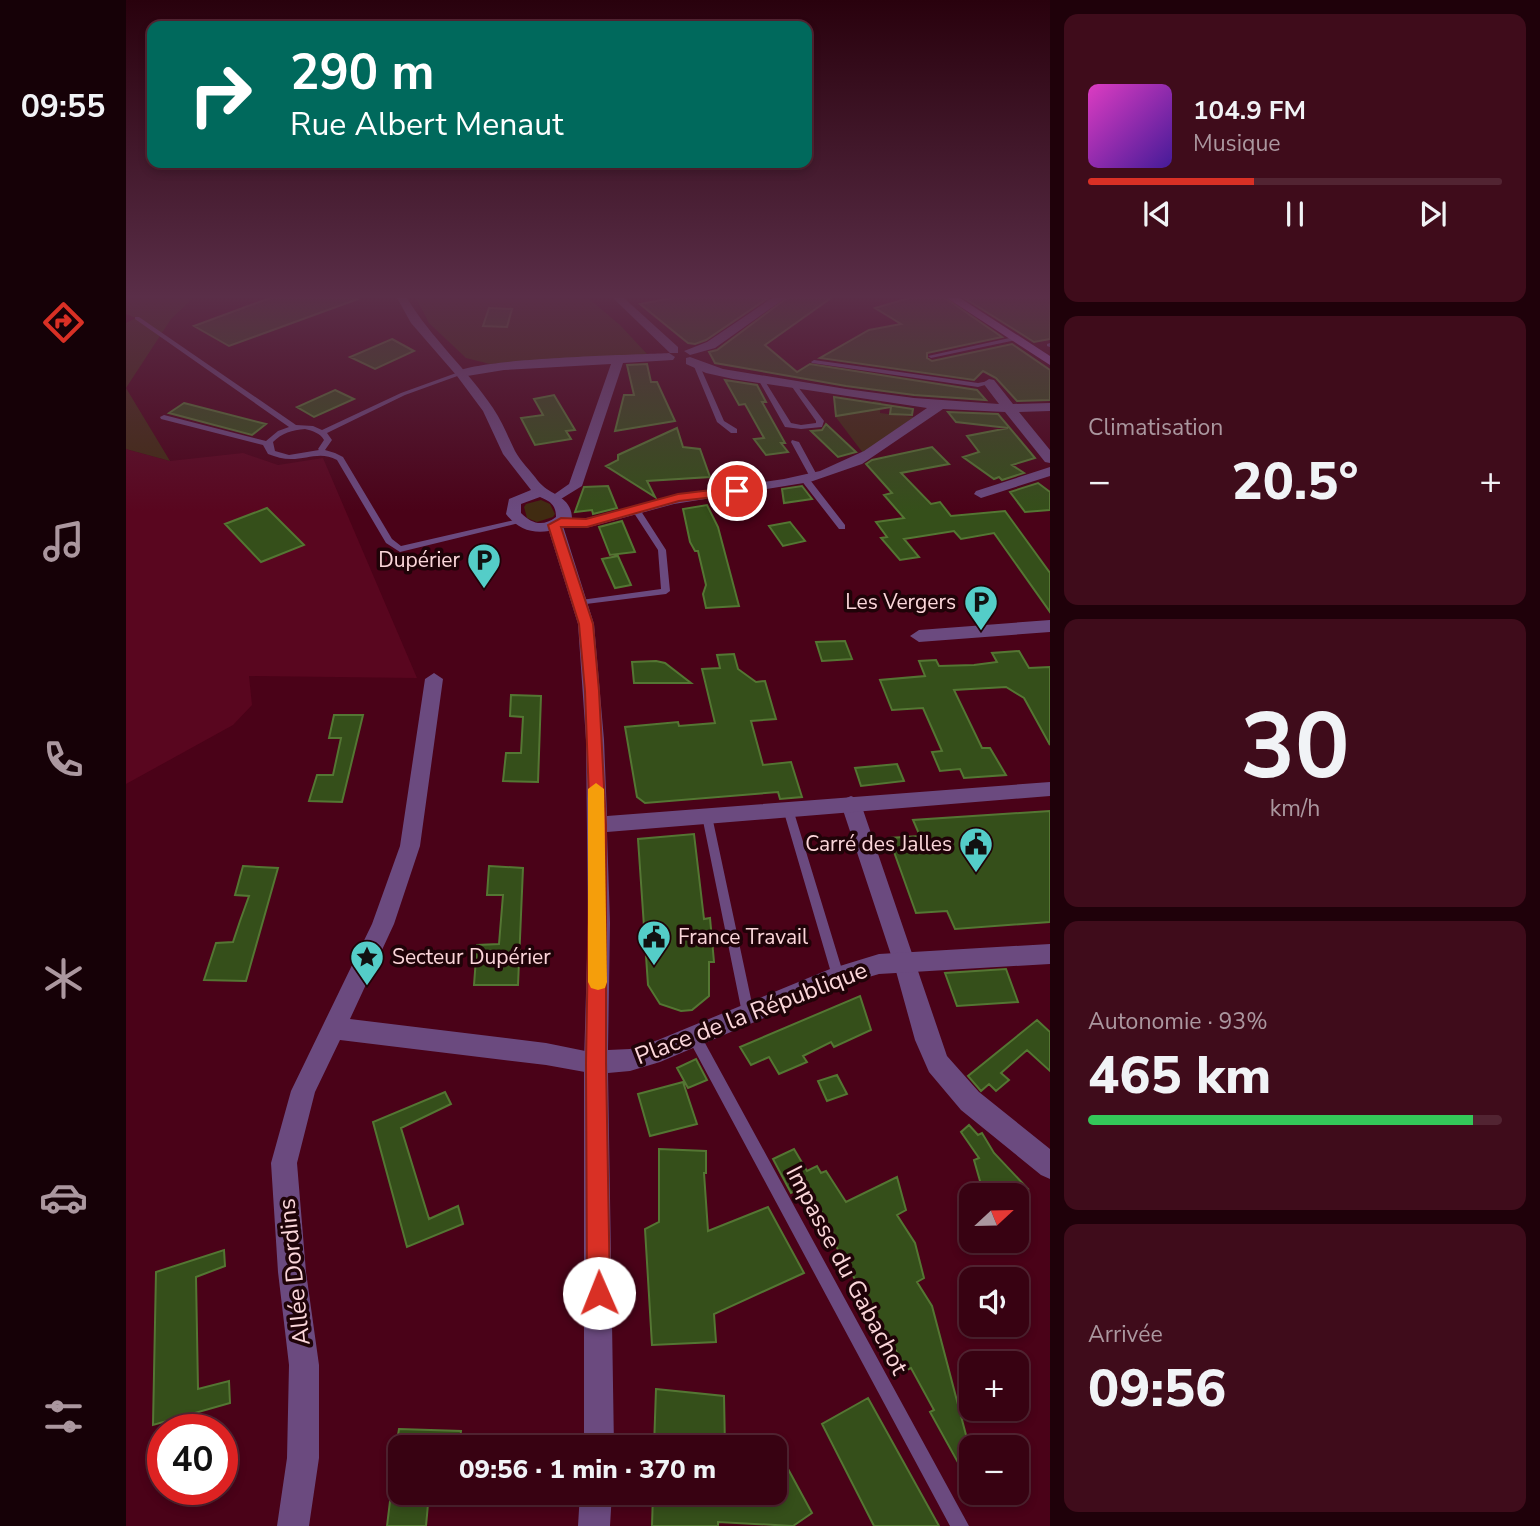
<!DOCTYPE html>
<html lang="fr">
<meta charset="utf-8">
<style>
body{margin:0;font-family:"Nunito Sans",sans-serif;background:#3f0c1b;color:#f1f3f6;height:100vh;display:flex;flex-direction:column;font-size:26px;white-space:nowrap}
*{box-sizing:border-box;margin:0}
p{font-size:23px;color:#ab979f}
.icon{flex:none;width:38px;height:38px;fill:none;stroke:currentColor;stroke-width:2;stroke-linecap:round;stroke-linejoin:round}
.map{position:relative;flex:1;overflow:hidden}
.details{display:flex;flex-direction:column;gap:14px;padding:14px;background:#1f010a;width:490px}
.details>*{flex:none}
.hud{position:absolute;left:21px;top:21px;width:665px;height:147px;border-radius:14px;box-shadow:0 4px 10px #0003,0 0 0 2px #522432;background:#00695c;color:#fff;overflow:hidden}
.needle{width:46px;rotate:68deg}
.buttons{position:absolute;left:833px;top:1183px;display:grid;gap:14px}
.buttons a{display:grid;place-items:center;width:70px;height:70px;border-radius:14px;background:#380212;box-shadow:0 4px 10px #0003,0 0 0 2px #522432;font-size:35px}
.speed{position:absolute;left:21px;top:1414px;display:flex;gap:14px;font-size:35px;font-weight:700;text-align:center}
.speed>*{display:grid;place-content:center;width:91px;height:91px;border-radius:50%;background:#380212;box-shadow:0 4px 10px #0003,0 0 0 2px #522432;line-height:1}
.speed .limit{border:10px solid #d22;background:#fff;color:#111}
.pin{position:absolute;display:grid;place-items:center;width:60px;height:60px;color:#fff;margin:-30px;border:4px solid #fff;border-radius:50%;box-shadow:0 2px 7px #0007}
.me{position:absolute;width:77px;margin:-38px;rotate:359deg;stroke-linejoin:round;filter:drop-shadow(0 0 5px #0008)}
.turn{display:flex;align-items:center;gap:24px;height:147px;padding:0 28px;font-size:32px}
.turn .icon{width:91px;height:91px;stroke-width:2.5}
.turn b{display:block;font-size:49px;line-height:60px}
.big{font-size:52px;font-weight:800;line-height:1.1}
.details .tile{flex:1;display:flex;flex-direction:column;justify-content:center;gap:10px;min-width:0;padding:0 24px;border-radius:14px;background:#3f0c1b}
.details .dial{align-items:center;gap:0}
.dial b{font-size:91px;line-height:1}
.song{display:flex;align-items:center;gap:21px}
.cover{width:84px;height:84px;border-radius:10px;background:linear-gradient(135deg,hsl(310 70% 55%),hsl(260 70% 35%))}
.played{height:7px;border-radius:4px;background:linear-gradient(90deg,#d93025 40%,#522432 40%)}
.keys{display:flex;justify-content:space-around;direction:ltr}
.heat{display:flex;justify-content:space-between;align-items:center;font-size:38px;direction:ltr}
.charge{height:10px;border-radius:5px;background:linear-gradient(90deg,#34c759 93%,#522432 0)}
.trip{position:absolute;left:262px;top:1435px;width:399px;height:70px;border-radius:14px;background:#380212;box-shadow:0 4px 10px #0003,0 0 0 2px #522432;font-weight:800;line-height:70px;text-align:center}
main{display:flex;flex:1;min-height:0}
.tabs{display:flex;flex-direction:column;width:126px;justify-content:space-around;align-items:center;background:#160107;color:#ab979f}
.tabs .icon{width:49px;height:49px}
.tabs .active{color:#d93025}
.tabs b{font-size:32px;color:#f1f3f6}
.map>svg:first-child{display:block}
.built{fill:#59061f}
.green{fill:#402b11}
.building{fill:#354f1a;stroke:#547633;stroke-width:2}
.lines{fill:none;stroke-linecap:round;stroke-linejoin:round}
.service{fill:#6b4a7f;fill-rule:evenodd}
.minor{fill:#6b4a7f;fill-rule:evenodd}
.tertiary{fill:#6b4a7f;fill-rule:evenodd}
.secondary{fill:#925db2;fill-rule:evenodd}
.route{fill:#d93025;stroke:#8d1f18;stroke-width:2}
.slow{fill:#f59e0b}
.labels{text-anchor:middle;stroke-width:7;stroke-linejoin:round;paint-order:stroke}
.poi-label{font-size:21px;fill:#fbd6da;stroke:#1f0308;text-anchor:end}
.near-street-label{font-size:24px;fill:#fbd6da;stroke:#1f0308}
</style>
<main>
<nav class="tabs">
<b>09:55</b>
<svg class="icon active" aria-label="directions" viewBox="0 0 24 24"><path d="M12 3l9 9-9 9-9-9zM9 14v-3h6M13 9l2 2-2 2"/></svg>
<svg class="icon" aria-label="music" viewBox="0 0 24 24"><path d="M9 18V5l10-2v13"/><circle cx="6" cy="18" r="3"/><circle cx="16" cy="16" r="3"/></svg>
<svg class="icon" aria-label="phone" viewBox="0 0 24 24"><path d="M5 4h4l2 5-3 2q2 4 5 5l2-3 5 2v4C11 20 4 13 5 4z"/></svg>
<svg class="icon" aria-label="climate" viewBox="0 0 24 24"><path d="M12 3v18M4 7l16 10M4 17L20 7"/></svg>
<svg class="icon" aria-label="car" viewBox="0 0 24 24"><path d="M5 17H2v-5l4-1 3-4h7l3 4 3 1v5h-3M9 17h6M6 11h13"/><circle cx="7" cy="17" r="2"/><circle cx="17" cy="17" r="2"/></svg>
<svg class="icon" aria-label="filters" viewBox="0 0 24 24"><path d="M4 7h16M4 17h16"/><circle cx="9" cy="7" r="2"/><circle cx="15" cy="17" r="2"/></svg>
</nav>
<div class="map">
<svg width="924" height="1526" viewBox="0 0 924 1526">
<rect width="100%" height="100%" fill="#4a0218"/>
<path class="built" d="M0 449 44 461 117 453 152 465 197 458 291 678 123 676 126 705 107 725 0 784Z"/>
<path class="green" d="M0 298H67L45 319 0 388 44 461 0 449V323L10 318 0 314Z
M290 298H462L494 325 522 355 364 364 340 358 303 323Z
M747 401 755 402 754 413 788 417 737 453 709 416 745 410Z
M415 500 424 504 429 514 427 517 411 522 401 518 398 507 400 504Z"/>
<path class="building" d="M144 298H232V299L103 346 68 326Z
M546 298H642L580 340 569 344 562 343 514 304Z
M661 298H705L639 345 671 372 684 364 851 390 860 400 788 395 720 386 589 363 583 352 591 350Z
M783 298H819L876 337 801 353V358L806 361 886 344 924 370V400L891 401 870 378 857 371 848 380 694 358 743 330 775 324 749 308Z
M838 298H924V339L908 342Z
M363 308 386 309 381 327 357 326Z
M266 339 288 351 249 369 224 357Z
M521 364 525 382H531L549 421 489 431 498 395H508L501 365Z
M599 380 631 385 640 402H636L659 443H655L662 452 640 455 628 439 638 438 619 404 613 405Z
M209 390 228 399 188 417 171 407Z
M428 395 449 430 440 431 445 439 409 445 395 418 417 415 408 399Z
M708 397 787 409 786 415 764 414 765 407 710 416Z
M58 403 140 424 126 435 43 413Z
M822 412 872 414 909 458 886 465 898 473 876 480 873 477 868 479 837 457 853 452 841 436 882 428 830 422Z
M700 424 730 452 712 457 685 431 696 430Z
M551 428 557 447 574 449 584 477 521 481 529 497 480 466 492 460V455Z
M806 447 823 464 775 473 805 504 814 502 825 516 879 511 924 573V612L868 533 835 539 828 531 778 539 793 557 774 560 755 538 761 537 750 522 778 518 758 495 766 493 740 464 746 460Z
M912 483 924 492V510L899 512 884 492Z
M482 486 491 508 467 514 466 510 449 512 458 487Z
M676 486 686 499 658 503 656 489Z
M581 505 592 527 613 606 580 608 577 594 580 585 572 551H569L564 542 557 509Z
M141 508 178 545 135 562 99 524Z
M496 521 509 552 484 555 473 527Z
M664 522 679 541 657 546 643 526Z
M492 556 505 585 489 588 476 559Z
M719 641 726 659 696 661 690 642Z
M893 651 903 668 924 667V745L898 698 880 687 828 690 856 748H864L880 775 838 778 834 769 814 771 806 752 816 751 797 708 766 710 754 680 799 676 793 661 810 660 813 666 848 665 871 662 866 653Z
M608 654 612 669 630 682 639 681 650 719 625 721 637 765 665 762 676 797 654 799 652 792 519 803 511 797 499 727 552 722 553 726 589 723 576 669 594 668 591 655Z
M530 661 539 663 565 683H508L506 662Z
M385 695 415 696 412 782 377 781 380 753H395L397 717 384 716Z
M208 715H237L216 802 183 801 191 775H207L215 738H203Z
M771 764 778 781 735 786 729 768Z
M924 811V922L829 929 821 911 790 913 763 838 794 836 787 820Z
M568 834 578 919 584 918 588 962H583V996L566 1010 555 1011 534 1004 522 985 512 839Z
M117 866 152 868 120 981 78 980 90 943 107 942 114 921 123 896 109 895Z
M363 866 397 868 392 985H348L351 945 373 944 377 895H361Z
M880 969 892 1002 831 1006 819 973Z
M734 996 745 1030 708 1047 705 1042 677 1056 681 1062 653 1074 643 1057 625 1065 614 1047Z
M911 1020 924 1032V1071L901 1050 875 1073 883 1080 870 1091 863 1084 855 1091 842 1076Z
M570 1059 581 1080 562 1088 551 1068Z
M711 1075 721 1094 701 1101 692 1081Z
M557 1082 571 1124 524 1136 512 1094Z
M319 1092 325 1104 275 1128 303 1219 332 1206 337 1224 281 1247 247 1122Z
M843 1125 852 1135 856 1133 868 1153 902 1189 890 1195H858L848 1160 853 1158 835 1132Z
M533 1149 580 1151V1173H578L582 1231 642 1207 678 1273 588 1314 590 1342 526 1345 519 1229 533 1222Z
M668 1149 681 1171 691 1166 695 1173 700 1171 720 1202 771 1177 780 1210 771 1215 789 1243 798 1278 791 1282 806 1306 845 1454V1486L804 1412 808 1410 785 1368 781 1370 703 1234 707 1232 680 1185 665 1193 647 1159Z
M98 1250 99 1266 70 1277 72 1389 103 1381 104 1403 27 1425 30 1272Z
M530 1389 598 1396 599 1447H528Z
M742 1398 813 1526H748L696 1424Z
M273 1429 335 1431 333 1447H270Z
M649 1445 686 1513 667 1526 592 1522V1526H526L527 1493H649Z
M265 1493H303L300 1526H261Z"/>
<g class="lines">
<path class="service" d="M9 317H13L170 425 187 426 196 430 275 393 333 372H337V374L279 395 201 433 206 440 199 450 209 453 217 457 266 539 275 546 393 519 397 521 393 523 274 552 260 543 211 460C195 451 182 459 165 459 157 459 150 457 142 454L137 445 35 419 34 417 38 415 140 441 152 431 163 427 9 319ZM179 429C187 431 194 433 198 440L192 449 193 450 163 455 149 451 147 442C156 433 166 430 179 429Z
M888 337 891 339 890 340 805 358 802 356Z
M924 343V347L921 346V344Z
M688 360 852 383 863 381 866 383 852 387 686 363 685 362Z
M570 362 573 364 598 421 611 429V433H605L591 422 567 364Z
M633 378H637L665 423 675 425 690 423V421L664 384 669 383 698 421 696 427 675 429 659 427 632 379Z
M666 440 673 442 692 477 691 479H685L684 477 665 442Z
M675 476H681L719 525V529H713L675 480Z
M507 508H513L540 550 544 591 540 594 452 605 450 603 455 600 535 589 532 550 506 510Z
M662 805 666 806 667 809 718 976 716 980 712 982 708 980 706 976 657 809 658 806Z
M581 812 585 813 586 816 628 1013 627 1017 622 1019 617 1017 616 1013 576 816 577 813Z
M568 1030 573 1032 843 1526H824L563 1040 561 1036 563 1032Z"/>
<path class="minor" d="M487 298H498L552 347V353H544Z
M646 298H659L589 348 564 355 558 351 581 342Z
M543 353 549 357 547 360 497 363 456 486 430 502 423 498 443 484 485 364 378 370 335 377 329 373C347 358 509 355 543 353Z
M564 357 597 369 720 389 788 398 873 404 857 383 863 379 868 380 887 404 924 403V411L893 412 924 450V463L919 462 879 412 817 409 736 464 684 482 548 504 460 528 430 524 427 521 435 516 452 519 468 517 548 495 658 479 694 471 738 451 801 408 607 379 580 373 560 364V358Z
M924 467V476L855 498 848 494 850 491Z
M924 620V632L793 642 784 636 793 630Z
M308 673 317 679 294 846 268 924 224 1019 420 1043 479 1055 482 1063 479 1071 470 1074 420 1065 214 1040 189 1092 171 1163 180 1272 193 1365V1458L183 1526H151L161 1458 163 1365 152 1272 145 1163 165 1091 246 924 274 846 299 679Z
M725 796 732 799 735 804 821 1056 853 1092 924 1149V1179L915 1175 835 1110 803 1072 789 1040 768 964 715 804 718 799Z"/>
<path class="tertiary" d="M271 298H281C305 338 341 369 367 408 376 421 382 437 389 451 395 462 405 471 412 481 424 496 445 495 446 518L437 526 468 624 478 740 481 816 924 782V796L481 832 484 923 482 1050 504 1049 532 1040 704 969 753 954 924 944V964L753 974 716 985 534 1062 504 1071 482 1073 488 1447H458V1063L462 923 460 740 452 624 423 531C405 534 391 528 380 514L383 499 405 490 377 454 357 411 331 376 285 323ZM414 497C424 501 430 505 430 517 417 527 406 524 395 513V504Z
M454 1493H486L484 1526H452Z"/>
<path class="secondary" d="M821 298H834L924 356V365Z"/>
</g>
<linearGradient id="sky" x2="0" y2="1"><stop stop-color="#29010d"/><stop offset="0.58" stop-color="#5a2e48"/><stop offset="1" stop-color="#5a2e48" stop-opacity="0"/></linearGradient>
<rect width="924" height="511" fill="url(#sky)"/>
<path class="route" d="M611 487 617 491 615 494 553 501 461 527H435L467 624 473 691 480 825V1063L484 1293 481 1301 473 1305 464 1301 461 1293 460 1063 464 825 459 691 453 624 422 525 435 518 460 519 552 494Z"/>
<path class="slow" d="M470 783 478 789 481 982 479 988 472 990 465 988 462 982V789Z"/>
<defs>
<g id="parking-pin" transform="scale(1.75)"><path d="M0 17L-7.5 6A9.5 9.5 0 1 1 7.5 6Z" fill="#54cdc8" stroke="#1f0308"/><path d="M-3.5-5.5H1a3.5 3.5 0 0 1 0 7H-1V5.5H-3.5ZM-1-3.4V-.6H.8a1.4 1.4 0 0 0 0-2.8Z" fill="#111"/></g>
<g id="civic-pin" transform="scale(1.75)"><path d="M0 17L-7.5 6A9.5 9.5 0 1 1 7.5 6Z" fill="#54cdc8" stroke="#1f0308"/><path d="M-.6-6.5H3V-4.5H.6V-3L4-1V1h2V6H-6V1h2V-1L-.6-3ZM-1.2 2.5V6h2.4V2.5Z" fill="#111"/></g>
<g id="sight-pin" transform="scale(1.75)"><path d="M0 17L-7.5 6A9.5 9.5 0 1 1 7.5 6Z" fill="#54cdc8" stroke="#1f0308"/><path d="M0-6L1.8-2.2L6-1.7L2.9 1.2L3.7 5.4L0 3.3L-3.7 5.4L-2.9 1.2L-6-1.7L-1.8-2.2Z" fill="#111"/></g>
</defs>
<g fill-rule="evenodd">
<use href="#parking-pin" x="358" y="560"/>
<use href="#parking-pin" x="855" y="602"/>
<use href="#civic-pin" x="850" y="844"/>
<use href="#civic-pin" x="528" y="937"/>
<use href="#sight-pin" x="241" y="957"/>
</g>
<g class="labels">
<g class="poi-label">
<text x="334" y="567">Dupérier</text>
<text x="830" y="609">Les Vergers</text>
<text x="826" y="851">Carré des Jalles</text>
<text x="552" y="944" text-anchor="start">France Travail</text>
<text x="266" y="964" text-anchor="start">Secteur Dupérier</text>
</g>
<g class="near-street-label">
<text transform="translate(625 1013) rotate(-21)" y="8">Place de la République</text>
<text transform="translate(721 1270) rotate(62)" y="8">Impasse du Gabachot</text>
<text transform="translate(168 1272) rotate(-96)" y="8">Allée Dordins</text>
</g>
</g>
</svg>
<div class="buttons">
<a><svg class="needle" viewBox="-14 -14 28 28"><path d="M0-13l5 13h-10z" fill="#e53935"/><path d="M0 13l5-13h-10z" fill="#ab979f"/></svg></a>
<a><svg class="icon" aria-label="sound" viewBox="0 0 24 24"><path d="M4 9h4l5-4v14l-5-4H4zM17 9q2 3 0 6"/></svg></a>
<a>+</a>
<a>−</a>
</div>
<div class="speed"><div class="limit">40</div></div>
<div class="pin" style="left:611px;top:491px;background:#d93025"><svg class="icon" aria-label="arrive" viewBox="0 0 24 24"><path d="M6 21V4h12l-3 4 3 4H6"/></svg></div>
<svg class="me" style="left:473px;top:1293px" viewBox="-20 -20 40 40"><circle r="19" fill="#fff"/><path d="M0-13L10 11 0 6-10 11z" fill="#d93025"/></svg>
<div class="trip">09:56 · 1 min · 370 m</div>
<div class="hud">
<div class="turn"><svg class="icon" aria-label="right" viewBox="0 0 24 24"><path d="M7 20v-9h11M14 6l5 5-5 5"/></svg><div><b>290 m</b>Rue Albert Menaut</div></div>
</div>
</div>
<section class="details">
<div class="tile">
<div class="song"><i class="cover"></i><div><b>104.9 FM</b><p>Musique</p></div></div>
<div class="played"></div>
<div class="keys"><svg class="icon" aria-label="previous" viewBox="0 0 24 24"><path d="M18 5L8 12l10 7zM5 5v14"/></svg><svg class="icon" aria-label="pause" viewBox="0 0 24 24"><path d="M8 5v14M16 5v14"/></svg><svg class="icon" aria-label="next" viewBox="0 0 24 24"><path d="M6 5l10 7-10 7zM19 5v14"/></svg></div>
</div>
<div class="tile"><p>Climatisation</p>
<div class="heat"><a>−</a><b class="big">20.5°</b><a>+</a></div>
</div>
<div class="tile dial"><b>30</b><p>km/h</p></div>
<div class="tile"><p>Autonomie · 93%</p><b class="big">465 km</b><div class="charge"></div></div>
<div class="tile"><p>Arrivée</p><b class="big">09:56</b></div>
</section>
</main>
